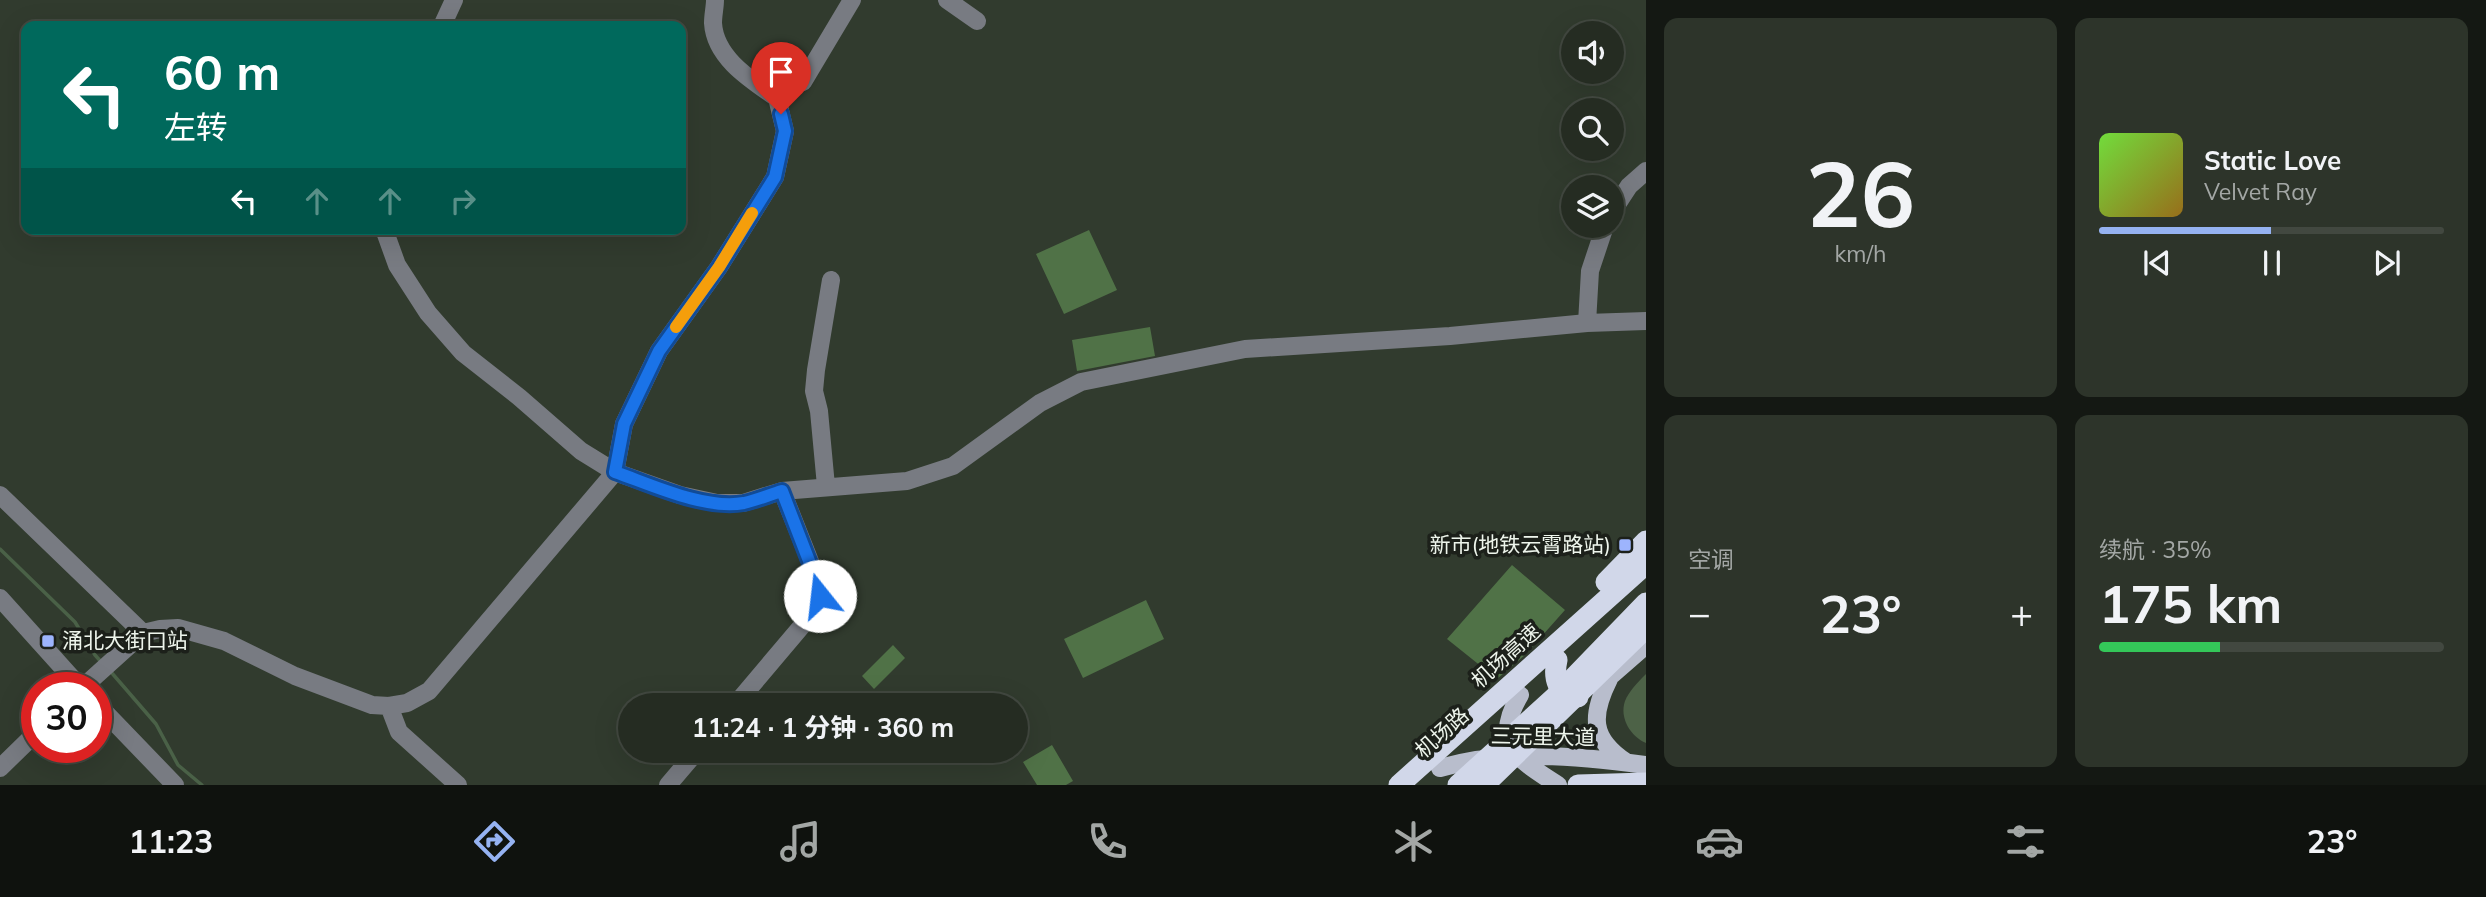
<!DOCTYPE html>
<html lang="zh">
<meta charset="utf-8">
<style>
body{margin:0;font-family:Mulish,"Noto Sans SC",sans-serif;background:#2d342a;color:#f1f3f6;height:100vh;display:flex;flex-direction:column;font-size:26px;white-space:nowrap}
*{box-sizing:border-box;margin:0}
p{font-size:23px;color:#a3a7a5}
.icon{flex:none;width:38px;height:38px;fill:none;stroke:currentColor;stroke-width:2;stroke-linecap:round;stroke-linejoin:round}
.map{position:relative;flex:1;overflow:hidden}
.details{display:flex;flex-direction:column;gap:18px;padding:18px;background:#141813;width:840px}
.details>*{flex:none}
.guide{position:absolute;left:21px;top:21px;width:665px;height:214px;border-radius:14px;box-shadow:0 7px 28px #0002,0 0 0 2px #424840;background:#00695c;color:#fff;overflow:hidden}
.controls{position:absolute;left:1561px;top:21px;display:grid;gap:14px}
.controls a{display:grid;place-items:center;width:63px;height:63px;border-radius:50%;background:#252c22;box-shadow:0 7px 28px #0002,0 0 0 2px #424840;font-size:35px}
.speed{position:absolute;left:21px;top:672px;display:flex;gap:14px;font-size:35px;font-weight:700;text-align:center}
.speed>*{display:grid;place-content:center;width:91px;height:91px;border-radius:50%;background:#252c22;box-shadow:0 7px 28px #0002,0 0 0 2px #424840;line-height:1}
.speed .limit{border:10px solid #d22;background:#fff;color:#111}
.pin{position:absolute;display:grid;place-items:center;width:60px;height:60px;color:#fff;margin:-72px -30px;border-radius:50% 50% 50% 0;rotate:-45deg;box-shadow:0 0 7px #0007}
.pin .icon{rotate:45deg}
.me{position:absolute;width:77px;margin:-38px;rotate:344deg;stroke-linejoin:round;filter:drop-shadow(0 0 5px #0008)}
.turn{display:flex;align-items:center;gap:24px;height:147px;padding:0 28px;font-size:32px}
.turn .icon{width:91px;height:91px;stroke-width:2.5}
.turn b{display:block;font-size:49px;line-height:60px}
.lanes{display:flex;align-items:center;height:66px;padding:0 28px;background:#0003;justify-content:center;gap:35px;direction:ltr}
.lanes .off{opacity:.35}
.big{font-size:52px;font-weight:700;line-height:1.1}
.details .tile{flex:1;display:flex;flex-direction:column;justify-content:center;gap:10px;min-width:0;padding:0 24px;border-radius:14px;background:#2d342a}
.details .dial{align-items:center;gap:0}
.dial b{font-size:91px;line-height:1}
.song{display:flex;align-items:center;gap:21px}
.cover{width:84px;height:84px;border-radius:10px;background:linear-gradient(135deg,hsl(100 70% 55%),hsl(40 70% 35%))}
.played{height:7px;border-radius:4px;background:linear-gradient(90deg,#95b2f1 50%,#424840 50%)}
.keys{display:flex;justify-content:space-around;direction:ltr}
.heat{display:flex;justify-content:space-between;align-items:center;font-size:38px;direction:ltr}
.charge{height:10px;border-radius:5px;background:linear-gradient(90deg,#34c759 35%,#424840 0)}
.details .tiles{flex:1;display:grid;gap:18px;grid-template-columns:repeat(2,1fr)}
.trip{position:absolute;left:618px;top:693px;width:410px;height:70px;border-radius:35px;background:#252c22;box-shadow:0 7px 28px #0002,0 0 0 2px #424840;font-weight:700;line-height:70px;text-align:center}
.tabs{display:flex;height:112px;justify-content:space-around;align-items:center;background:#0f120e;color:#a3a7a5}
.tabs .icon{width:49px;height:49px}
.tabs .active{color:#95b2f1}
.tabs b{font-size:32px;color:#f1f3f6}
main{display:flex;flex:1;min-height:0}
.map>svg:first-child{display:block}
.green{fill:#4d6247}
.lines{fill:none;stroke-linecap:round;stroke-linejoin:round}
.stream{stroke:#4a6147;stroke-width:3.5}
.building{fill:#507247}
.minor{stroke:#787b82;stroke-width:18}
.major{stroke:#b8bdcc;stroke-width:18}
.highway{stroke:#d1d7e9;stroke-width:21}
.highway-bridge{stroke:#d1d7e9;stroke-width:21}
.route-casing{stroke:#114b97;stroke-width:18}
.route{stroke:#1a73e8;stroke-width:12}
.slow{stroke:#f59e0b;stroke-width:12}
.poi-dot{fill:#9db4fd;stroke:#1c201a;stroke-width:2.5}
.labels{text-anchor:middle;stroke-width:7;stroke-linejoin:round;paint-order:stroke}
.poi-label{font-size:21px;fill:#eef5ec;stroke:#1c201a;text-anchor:end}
.street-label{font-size:21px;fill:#eef5ec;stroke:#1c201a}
</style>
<main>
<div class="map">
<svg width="1646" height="785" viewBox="0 0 1646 785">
<rect width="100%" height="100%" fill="#313b2e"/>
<path class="green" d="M1646 674V743C1631 737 1619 718 1625 701 1629 691 1638 682 1646 674Z"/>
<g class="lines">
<path class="stream" d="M0 549 75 622 95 655 103 664
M111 672 156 724 178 765 202 785"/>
</g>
<path class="building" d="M1089 230 1117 290 1064 314 1036 254Z
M1150 327 1155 356 1077 371 1072 340Z
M1512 565 1565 610 1525 655 1497 679 1447 639Z
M1146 600 1164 639 1083 678 1064 639Z
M893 645 905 658 874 689 862 676Z
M1052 745 1073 781 1066 785H1037L1023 762Z"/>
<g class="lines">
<path class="minor" d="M947 0 977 21
M442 26 454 0
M777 98 786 86 803 82 852 0
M1612 212 1629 186 1646 171
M384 229 397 265 428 313 463 353 519 397 581 451 615 472 680 495 717 503H743L782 491 907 481 953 466 1040 403 1081 382 1245 349 1450 336 1587 323 1646 321
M1587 323 1590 271 1605 226
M826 486 819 411 814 391 816 370 831 280
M0 495 143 633
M0 598 81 688
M82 688 143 633 160 629 178 628 224 641 295 676 372 705 389 706 407 703 429 691 615 472 624 424 659 351 719 267 775 177 785 131 777 98C751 80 715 58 713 23 713 15 715 7 715 0
M96 703 175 785
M735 705 817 608 820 596 819 584 782 491
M389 706 399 732 458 785
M0 768 37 732
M668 785 697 751"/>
<path class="major" d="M1609 679C1591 715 1590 738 1626 762
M1598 687 1646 645
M1520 695C1491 744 1517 759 1558 785
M1440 768C1506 749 1578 756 1646 765"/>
<path class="highway" d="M1606 582 1646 541
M1557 660C1553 678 1557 695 1578 697
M1399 785 1646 564
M1578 785 1646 783"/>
<path class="highway-bridge" d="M1458 785 1555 697 1646 603
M1484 785 1646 628"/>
</g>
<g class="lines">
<g class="route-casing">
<path id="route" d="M781 114 785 131 775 177 719 267 659 351 624 424 615 472C652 485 705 510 744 503 757 500 769 495 782 491L818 584 820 596"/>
</g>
<use href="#route" class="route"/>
<path class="slow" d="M676 327 719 267 752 213"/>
</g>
<g class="poi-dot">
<rect x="1618" y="538" width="14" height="14" rx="3.5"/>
<rect x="41" y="634" width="14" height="14" rx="3.5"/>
</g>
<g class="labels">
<g class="poi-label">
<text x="1611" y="552">新市(地铁云霄路站)</text>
<text x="62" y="648" text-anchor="start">涌北大街口站</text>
</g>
<g class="street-label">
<text transform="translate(1506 656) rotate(-42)" y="7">机场高速</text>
<text transform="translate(1442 733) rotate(-42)" y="7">机场路</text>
<text transform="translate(1543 737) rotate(1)" y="7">三元里大道</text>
</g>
</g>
</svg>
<div class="controls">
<a><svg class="icon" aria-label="sound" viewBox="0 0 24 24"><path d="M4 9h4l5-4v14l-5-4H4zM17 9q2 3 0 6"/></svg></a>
<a><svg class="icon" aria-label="search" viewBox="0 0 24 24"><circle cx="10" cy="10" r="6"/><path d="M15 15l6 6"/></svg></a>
<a><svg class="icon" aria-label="layers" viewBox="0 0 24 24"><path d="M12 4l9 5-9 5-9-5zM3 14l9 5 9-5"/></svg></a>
</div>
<div class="speed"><div class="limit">30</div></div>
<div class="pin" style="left:781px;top:114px;background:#d93025"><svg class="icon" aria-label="arrive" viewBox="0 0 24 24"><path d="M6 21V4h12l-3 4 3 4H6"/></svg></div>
<svg class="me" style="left:820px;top:596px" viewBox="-20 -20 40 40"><circle r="19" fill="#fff"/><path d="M0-13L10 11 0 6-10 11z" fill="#1a73e8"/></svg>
<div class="trip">11:24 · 1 分钟 · 360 m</div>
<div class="guide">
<div class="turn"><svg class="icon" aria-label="left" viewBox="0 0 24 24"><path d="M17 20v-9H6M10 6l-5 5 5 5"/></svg><div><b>60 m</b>左转</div></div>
<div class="lanes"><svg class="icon" aria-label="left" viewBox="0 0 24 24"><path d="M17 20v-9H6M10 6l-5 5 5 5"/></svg><svg class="icon off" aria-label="ahead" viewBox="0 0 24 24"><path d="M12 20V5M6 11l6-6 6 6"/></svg><svg class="icon off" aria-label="ahead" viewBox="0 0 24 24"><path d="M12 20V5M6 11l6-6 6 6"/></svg><svg class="icon off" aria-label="right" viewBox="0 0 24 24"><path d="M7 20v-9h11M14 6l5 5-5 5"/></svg></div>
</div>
</div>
<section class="details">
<div class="tiles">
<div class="tile dial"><b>26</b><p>km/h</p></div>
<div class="tile">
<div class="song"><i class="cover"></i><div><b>Static Love</b><p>Velvet Ray</p></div></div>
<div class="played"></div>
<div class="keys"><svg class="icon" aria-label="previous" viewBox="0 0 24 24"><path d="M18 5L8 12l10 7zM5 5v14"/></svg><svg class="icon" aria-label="pause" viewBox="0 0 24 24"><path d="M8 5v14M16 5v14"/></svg><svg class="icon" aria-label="next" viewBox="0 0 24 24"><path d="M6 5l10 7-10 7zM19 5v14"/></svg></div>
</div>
<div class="tile"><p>空调</p>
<div class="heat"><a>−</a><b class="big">23°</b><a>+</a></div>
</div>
<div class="tile"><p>续航 · 35%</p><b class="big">175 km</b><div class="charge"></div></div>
</div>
</section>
</main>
<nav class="tabs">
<b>11:23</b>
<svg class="icon active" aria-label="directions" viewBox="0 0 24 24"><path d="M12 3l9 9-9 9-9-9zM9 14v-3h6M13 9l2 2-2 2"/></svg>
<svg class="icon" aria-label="music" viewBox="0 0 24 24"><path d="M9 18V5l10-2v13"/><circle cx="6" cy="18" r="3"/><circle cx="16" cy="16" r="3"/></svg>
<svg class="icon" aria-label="phone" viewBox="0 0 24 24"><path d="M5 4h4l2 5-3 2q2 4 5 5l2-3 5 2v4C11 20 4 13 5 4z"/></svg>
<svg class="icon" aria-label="climate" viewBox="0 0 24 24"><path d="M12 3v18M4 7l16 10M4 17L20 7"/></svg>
<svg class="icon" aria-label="car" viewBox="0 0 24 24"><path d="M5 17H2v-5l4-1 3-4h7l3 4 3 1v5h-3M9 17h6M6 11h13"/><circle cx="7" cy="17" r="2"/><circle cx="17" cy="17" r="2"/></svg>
<svg class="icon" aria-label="filters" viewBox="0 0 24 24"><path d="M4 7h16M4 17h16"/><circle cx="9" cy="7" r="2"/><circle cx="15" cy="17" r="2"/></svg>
<b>23°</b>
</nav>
